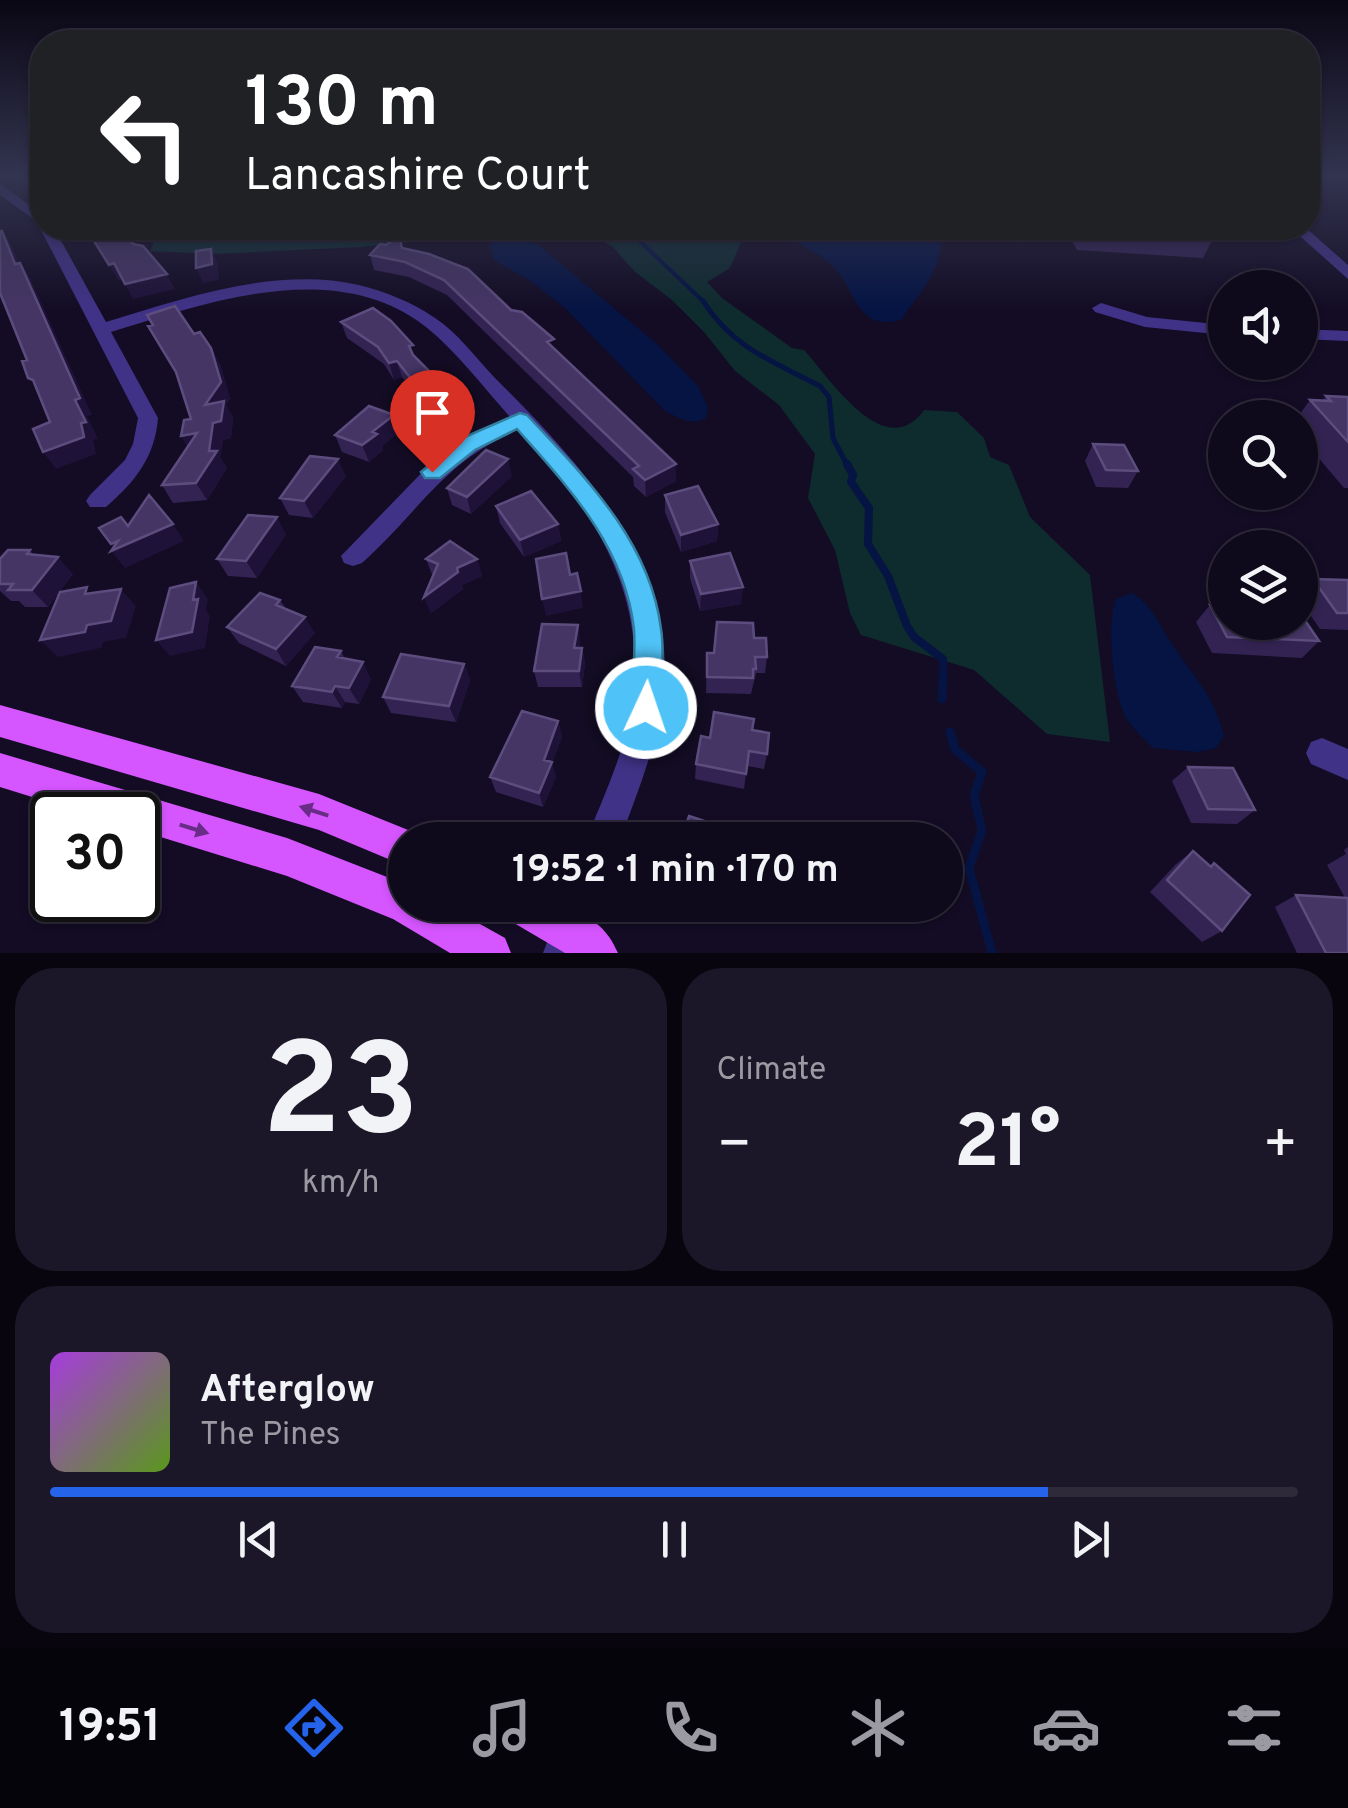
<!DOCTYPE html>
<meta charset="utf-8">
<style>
body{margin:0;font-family:Overpass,sans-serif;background:#1c1728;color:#f1f3f6;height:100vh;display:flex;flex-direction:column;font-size:38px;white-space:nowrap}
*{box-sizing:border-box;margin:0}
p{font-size:32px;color:#9b9aa3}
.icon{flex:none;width:55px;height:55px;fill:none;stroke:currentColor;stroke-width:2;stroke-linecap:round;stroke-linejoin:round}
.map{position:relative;height:953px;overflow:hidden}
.side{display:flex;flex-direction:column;gap:15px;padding:15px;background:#08050f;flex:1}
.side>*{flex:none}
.banner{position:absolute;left:30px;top:30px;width:1290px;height:210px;border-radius:40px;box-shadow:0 2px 8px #0004,0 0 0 2px #2e2a3a;background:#202124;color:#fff;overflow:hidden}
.controls{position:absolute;left:1208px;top:270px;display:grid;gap:20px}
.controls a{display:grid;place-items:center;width:110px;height:110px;border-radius:50%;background:#0e091b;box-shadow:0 2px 8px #0004,0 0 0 2px #2e2a3a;font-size:50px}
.speed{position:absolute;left:30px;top:792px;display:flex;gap:20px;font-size:50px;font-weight:700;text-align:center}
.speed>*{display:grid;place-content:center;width:130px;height:130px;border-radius:50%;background:#0e091b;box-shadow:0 2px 8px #0004,0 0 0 2px #2e2a3a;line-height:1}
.speed .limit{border:5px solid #111;border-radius:15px;background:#fff;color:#111}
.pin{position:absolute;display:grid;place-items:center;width:85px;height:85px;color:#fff;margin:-102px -42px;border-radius:50% 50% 50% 0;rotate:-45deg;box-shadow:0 0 10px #0007}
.pin .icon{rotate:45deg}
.me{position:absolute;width:110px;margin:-55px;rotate:3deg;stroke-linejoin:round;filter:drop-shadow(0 0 8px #0008)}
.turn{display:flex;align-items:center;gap:35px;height:210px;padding:0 50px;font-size:45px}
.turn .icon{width:130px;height:130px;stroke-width:2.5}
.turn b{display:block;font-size:70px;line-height:85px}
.big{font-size:75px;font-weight:700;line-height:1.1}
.side .tile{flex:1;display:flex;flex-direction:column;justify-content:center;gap:15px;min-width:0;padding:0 35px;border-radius:40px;background:#1c1728}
.side .dial{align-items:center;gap:0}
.dial b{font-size:130px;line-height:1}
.song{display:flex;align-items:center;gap:30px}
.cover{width:120px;height:120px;border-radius:15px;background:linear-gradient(135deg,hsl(280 70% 55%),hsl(90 70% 35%))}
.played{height:10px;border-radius:5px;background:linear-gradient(90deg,#2563eb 80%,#2e2a3a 80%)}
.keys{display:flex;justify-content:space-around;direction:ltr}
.heat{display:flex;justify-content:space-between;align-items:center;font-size:55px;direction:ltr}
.side .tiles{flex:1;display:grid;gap:15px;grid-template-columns:1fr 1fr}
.tile:last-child{grid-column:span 2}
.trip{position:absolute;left:388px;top:822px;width:575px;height:100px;border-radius:50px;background:#0e091b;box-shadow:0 2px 8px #0004,0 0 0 2px #2e2a3a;font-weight:700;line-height:100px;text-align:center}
.tab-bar{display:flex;height:160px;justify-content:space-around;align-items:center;background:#06040b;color:#9b9aa3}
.tab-bar .icon{width:70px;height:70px}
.tab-bar .selected{color:#2563eb}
.tab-bar b{font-size:45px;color:#f1f3f6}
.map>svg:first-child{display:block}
.green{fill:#0e2b2e}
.water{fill:#051443}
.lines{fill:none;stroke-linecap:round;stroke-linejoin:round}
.stream-far3{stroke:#051443;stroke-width:4}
.stream-far2{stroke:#051443;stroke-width:5}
.stream-far1{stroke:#051443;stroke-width:8}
.stream{stroke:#051443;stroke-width:9}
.minor{fill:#403287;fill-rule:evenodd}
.major{fill:#d555ff;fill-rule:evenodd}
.wall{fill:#332353}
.shaded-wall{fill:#1e1238}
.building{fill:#453565;stroke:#5c4d7e;stroke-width:2.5}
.oneway{fill:#6a2d87}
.route{fill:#4fc3f7;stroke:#337fa1;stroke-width:2.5}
</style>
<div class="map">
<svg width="1348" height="953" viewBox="0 0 1348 953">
<rect width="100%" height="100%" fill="#130c24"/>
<path class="green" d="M159 228H543L360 247 214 254 150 251Z
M554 228H747L730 268 707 282 722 298 792 348 804 350C829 377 885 465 924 410L957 412 984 438 990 457 1009 465 1030 517 1090 575 1110 742 1047 734 974 670 861 635 850 613 835 550 808 498 815 454 779 405 735 371 704 332 672 300 634 271 612 246 582 231Z"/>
<path class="water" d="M798 228H937C952 260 918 294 901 320 859 330 858 298 838 272 827 258 813 252 798 243L794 233Z
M509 235 537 244 657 344 698 386 708 408 706 418C691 426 679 418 665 411L564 307 529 280 494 260 490 245 498 236Z
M1132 593C1152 605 1158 622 1170 641 1193 677 1213 692 1224 736L1216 748 1198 752 1153 748C1144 739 1133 729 1126 718 1113 694 1106 624 1116 599Z"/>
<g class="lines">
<path class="stream-far3" d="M626 228 705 303"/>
<path class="stream-far2" d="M703 301C733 348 772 361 820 386L829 397 833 438 848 467"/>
<path class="stream-far1" d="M847 464 853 475 851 482 869 508 868 544 888 576 907 626 914 637 943 659V679"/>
<path class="stream" d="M942 699 943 676
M950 732 955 749 982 772 974 796 982 830 969 868 992 953"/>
<path class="minor" d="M0 184 42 214V228H54L106 322C185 298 276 266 359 285 386 292 412 302 435 318 457 332 476 358 494 377 569 452 652 538 664 649 670 714 642 780 620 840H586C603 798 624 754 631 709 650 594 593 510 520 428 440 465 422 509 362 563L353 566 344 563 341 556 436 458 467 437 510 417C484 388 457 352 426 327 336 256 208 302 111 332L158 418C155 457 135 482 106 507H90L86 501 90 495 125 460 133 444 138 418 40 228 42 225 0 195Z
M1291 228H1306L1348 265V279Z
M1101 303 1147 317 1225 325V335L1145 327 1095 312 1092 308Z
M1300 329 1348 331V341L1300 339Z
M1322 738 1348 749V780L1311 764 1306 753 1311 742Z
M561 905H597L581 953H543Z"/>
<path class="major" d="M0 705 319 794 418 834 421 840H405V866L319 830 0 737Z
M0 753 287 838 405 884V905H446L505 938 511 953H450L393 919 287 876 138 830V815H90L0 787Z
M501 905C547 905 597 902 618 953H565L507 919Z"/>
</g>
<path class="wall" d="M1065 228H1217L1218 229 1203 258 1077 250Z
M402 248 556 350 676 464V481L646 497 634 486 633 477 447 295 409 277 374 270 370 255Z
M341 322 417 358 457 412 436 421 402 377 394 380 384 364 347 338Z
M194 334 220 364 230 399 226 405 233 418 231 438 223 440 220 457 227 468 207 500 173 503 162 485 188 447 191 419Z
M1326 396 1348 397V488H1344L1300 436V418H1297L1310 400 1322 401Z
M394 415 399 432 382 446 383 450 369 462 342 452 335 435Z
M1093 444 1138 471 1128 488 1096 487 1085 461Z
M346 476 313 518 289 515 280 498Z
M512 476 471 514 452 505 447 488Z
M665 495 718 524 717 541 681 552 665 512Z
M496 506 558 524 561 541 524 557 500 523Z
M286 534 257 578 228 576 217 559Z
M30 550 33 554 73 574 48 607H25L19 601H11L0 591V559Z
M426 559H477L482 576 462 585 463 589 431 613 424 597 433 577Z
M690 561 741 604 700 611 690 578Z
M1313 579 1348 580V630L1320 629 1300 600V592Z
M280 600 286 609 315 633 286 666 239 643 227 627Z
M1210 605 1319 641 1302 658 1212 653 1196 622Z
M754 638 767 657 765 673H756L751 694 706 693 707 653H714Z
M580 641 579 648H582L585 664 582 687H538L534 671Z
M341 651 345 659 371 679 359 704 345 702 342 708 303 702 292 686Z
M464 664 470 680 456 722 391 713 383 697Z
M558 721 562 737 552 763 556 777 543 807 496 792 490 777Z
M752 730 767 754 764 769 747 766 744 789 695 779 696 764 710 738Z
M1188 767 1255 810 1237 824 1191 823 1172 781Z
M1348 847V953H1297L1275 907 1296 895 1345 898 1327 865 1346 854 1344 850Z
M1193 851 1210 866 1214 863 1222 931 1202 942 1150 892 1176 864Z
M690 905H709L707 911Z"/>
<path class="shaded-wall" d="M2 231 12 246 26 280 15 264Z
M211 249 218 264 219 280 203 283 196 268Z
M20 263 30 278 92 415 87 416 98 439 93 440 96 454 56 469 43 452 75 400Z
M114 263 122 279 118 280 109 265Z
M167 274 175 289 133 299 125 284Z
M211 348 220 364 230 399 226 405 233 418 231 438 223 440 220 457 227 468 207 500 196 483 209 451 205 405Z
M397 361 402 377 394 380 389 363Z
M453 395 457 412 436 421 431 404Z
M394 415 399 432 382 446 383 450 369 462 362 445 372 432Z
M197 433 191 453 181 436Z
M338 459 346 476 313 518 304 501Z
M508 459 512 476 471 514 467 497Z
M676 464V481L646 497 645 480Z
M277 517 286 534 257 578 246 561Z
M173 524 184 541 125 568 111 551 115 549 111 544 118 541Z
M558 524 561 541 524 557 520 540Z
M718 524 717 541 681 552V535Z
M58 557 73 574 48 607 32 590Z
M477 559 482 576 462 585 463 589 431 613 424 597 457 568Z
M196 582 208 599 206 610 210 616 205 648 170 656 156 640 193 600Z
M743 587 741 604 700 611 701 594Z
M121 589 136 606 126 638 103 642 101 648 58 657 40 640 87 625Z
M581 591 583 608 546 616 542 599Z
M305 617 315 633 286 666 276 649Z
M578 625 580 641 577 664 574 648Z
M582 648 585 664 582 687 579 671Z
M363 662 371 679 359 704 349 688Z
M464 664 470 680 456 722 449 706Z
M335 686 345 702 342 708 332 692Z
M558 721 562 737 552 763 556 777 543 807 539 793 544 760Z"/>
<path class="building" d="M86 228H122L133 244 143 246 167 274 125 284 114 263 109 265Z
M0 231H2L15 264 20 263 80 398 75 400 86 422 81 423 84 437 43 452 33 429 50 422 33 380 28 378 22 361 27 360 0 293Z
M399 236 402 248 429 254 468 269 511 310 522 312 554 339 547 342 676 464 645 480 633 469 639 466 444 280 405 262 370 255 380 244 386 245Z
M211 249 212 264 196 268V251Z
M175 306 194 334 200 332 211 348 221 382 205 405 224 401 221 421 213 423 209 451H217L196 483 162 485 197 433 181 436 184 420 191 419 176 372 148 326 153 325 147 315Z
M373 308 391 321 413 345 409 346 413 355 453 395 431 404 397 361 389 363 378 347 341 322Z
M1326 396 1348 397V442L1310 400 1331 401Z
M369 406 394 415 372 432 377 434 362 445 335 435Z
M1093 444 1124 445 1138 471 1106 470Z
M486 450 508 459 467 497 447 488Z
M310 456 338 459 304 501 280 498Z
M698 486 718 524 681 535 665 495Z
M531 491 558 524 520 540 496 506Z
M149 495 173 524 111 551 118 541 111 544 99 528 121 517 128 526Z
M248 515 277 517 246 561 217 559Z
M450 541 477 559 457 568 458 572 424 597 438 564 426 559Z
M8 550H30L27 554 58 557 32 590H8L13 584H0V559Z
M566 553 570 575 577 573 581 591 542 599 536 559Z
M730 553 743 587 701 594 690 561Z
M1313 579 1348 580V613H1337Z
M196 582 193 600 198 599 192 632 156 640 170 588Z
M87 587 85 594 121 589 111 621 87 625 85 632 40 640 60 592Z
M260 593 280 600 276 605 305 617 276 649 227 627Z
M1210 605 1225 606V622H1300V613L1319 641 1227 637Z
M717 622 753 623 754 638H766L767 657H755L756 669H753V678L707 677V653H714Z
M542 624 578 625 574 648H582L579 671H534Z
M315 647 341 651 337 657 363 662 349 688 335 686 332 692 292 686Z
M401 654 464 664 449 706 383 697Z
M522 711 558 721 544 760 552 762 539 793 490 777Z
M714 712 754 719 752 730 769 733 767 754 749 751 746 774 696 764 701 736 710 738Z
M1188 767 1233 768 1255 810 1208 809Z
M689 816 726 828 723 840H671L673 831 683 835Z
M1193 851 1211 867 1214 863 1250 895 1222 931 1167 880Z
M1296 895 1348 898V953H1326Z"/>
<defs><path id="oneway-solid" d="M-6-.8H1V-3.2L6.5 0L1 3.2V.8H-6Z" transform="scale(2.5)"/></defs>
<g class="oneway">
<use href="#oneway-solid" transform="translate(314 811) rotate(-162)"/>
<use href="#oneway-solid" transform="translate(194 829) rotate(17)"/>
</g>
<linearGradient id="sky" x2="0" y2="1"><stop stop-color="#0a0714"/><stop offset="0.57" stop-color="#333450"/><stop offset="1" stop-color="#333450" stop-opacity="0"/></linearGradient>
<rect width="1348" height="310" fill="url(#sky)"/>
<path class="route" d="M520 413 527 415C585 477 650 541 661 629 665 654 661 682 661 708L657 717 646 721 636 717 631 708C632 682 636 654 634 629 625 547 569 488 517 429L475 450 440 478H425L421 472 460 439Z"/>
</svg>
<div class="controls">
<a><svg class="icon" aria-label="sound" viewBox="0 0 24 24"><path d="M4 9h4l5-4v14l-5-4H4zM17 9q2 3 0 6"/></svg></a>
<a><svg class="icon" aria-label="search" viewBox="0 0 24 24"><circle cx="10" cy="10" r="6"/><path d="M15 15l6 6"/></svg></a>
<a><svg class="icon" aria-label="layers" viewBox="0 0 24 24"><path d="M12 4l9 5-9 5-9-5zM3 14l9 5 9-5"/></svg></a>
</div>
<div class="speed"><div class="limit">30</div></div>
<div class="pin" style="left:432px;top:472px;background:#d93025"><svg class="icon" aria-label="arrive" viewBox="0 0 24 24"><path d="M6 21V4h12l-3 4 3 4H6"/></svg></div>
<svg class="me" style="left:646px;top:708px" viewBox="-20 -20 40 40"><circle r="17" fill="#4fc3f7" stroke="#fff" stroke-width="3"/><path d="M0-11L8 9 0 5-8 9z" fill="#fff"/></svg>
<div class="trip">19:52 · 1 min · 170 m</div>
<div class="banner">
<div class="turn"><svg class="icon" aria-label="left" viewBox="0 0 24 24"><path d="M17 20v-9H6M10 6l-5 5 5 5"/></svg><div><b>130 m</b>Lancashire Court</div></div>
</div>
</div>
<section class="side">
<div class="tiles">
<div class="tile dial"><b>23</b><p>km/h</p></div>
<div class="tile"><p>Climate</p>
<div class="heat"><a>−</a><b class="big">21°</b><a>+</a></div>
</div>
<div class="tile">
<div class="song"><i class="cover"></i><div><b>Afterglow</b><p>The Pines</p></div></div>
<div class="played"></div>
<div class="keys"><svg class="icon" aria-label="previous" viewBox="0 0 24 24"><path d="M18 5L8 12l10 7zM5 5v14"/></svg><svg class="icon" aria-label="pause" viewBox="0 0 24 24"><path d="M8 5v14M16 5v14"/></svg><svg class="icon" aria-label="next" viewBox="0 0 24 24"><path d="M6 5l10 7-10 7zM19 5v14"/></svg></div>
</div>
</div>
</section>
<nav class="tab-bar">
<b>19:51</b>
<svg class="icon selected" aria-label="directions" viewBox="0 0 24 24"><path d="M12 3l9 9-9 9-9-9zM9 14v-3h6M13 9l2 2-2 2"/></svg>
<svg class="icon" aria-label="music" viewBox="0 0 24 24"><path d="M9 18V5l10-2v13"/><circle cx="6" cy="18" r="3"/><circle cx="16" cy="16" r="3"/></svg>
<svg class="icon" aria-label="phone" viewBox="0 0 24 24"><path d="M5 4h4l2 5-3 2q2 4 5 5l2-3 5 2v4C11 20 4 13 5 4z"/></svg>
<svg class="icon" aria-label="climate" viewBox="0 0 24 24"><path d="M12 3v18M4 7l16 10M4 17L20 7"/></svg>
<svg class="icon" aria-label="car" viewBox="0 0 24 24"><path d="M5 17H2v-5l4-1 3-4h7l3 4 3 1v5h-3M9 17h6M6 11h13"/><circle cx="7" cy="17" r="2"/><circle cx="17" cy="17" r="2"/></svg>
<svg class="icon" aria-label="filters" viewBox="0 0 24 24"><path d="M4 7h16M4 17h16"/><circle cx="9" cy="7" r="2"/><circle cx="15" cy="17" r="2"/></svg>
</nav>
